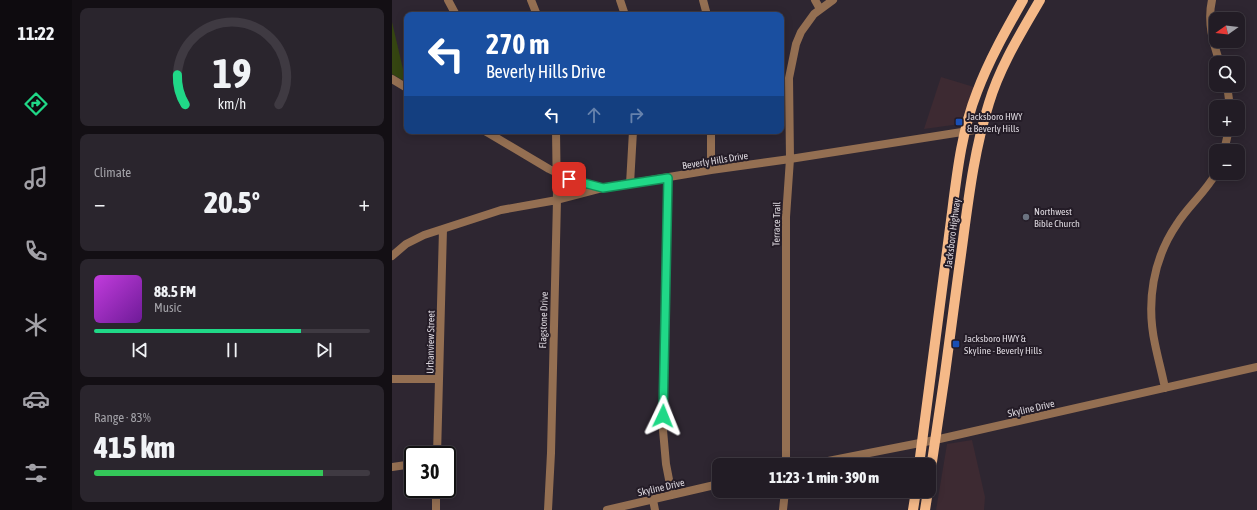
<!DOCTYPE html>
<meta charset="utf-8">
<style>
body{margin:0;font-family:"Asap Condensed",sans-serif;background:#2a252d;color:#f1f3f6;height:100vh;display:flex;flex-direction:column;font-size:15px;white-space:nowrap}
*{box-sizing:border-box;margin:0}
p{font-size:13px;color:#a2a1a7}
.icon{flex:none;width:22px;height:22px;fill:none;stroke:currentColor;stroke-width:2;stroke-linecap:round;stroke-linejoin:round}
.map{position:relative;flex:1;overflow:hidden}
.side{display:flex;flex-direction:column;gap:8px;padding:8px;background:#130f14;width:320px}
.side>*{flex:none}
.banner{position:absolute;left:12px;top:12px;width:380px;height:122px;border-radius:8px;box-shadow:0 2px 10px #0003,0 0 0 1px #3f3a42;background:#1a4fa0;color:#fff;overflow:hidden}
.needle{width:26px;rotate:256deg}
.buttons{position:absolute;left:817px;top:12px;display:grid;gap:8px}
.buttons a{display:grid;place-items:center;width:36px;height:36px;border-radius:8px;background:#221c25;box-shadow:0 2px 10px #0003,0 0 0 1px #3f3a42;font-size:20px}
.speed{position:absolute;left:12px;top:446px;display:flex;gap:8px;font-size:20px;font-weight:700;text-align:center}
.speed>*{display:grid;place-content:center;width:52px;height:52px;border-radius:50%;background:#221c25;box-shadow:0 2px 10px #0003,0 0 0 1px #3f3a42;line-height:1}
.speed .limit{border:2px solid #111;border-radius:6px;background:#fff;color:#111}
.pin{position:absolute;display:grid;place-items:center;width:34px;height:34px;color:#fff;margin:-17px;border-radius:8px;box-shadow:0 2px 6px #0006}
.me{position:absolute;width:44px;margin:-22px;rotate:2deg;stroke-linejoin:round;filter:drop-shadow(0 0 3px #0008)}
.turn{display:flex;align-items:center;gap:14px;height:84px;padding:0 16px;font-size:18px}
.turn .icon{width:52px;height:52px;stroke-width:2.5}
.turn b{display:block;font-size:28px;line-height:34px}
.lanes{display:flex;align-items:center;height:38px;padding:0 16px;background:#0003;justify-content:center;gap:20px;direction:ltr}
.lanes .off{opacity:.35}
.big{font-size:30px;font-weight:800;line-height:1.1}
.side .card{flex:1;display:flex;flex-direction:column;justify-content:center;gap:6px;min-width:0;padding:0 14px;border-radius:8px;background:#2a252d}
.side .dial{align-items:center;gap:0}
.dial svg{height:104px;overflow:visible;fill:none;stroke:#3f3a42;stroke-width:7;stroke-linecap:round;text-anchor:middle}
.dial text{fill:#f1f3f6;stroke:none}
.song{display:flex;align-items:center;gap:12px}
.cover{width:48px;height:48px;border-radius:6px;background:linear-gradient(135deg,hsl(290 70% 55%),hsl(280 70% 35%))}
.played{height:4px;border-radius:2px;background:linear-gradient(90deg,#20d887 75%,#3f3a42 75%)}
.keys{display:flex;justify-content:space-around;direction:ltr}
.heat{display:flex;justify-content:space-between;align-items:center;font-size:22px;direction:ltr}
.charge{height:6px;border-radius:3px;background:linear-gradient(90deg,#34c759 83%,#3f3a42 0)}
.trip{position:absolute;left:320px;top:458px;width:224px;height:40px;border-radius:8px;background:#221c25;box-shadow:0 2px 10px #0003,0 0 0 1px #3f3a42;font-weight:800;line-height:40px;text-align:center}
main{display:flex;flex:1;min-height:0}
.tabs{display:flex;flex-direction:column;width:72px;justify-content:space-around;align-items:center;background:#0e0b0f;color:#a2a1a7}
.tabs .icon{width:28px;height:28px}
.tabs .selected{color:#20d887}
.tabs b{font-size:18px;color:#f1f3f6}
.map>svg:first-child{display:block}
.commercial{fill:#3d2a32}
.green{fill:#354511}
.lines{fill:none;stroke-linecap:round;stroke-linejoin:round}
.minor{stroke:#946f52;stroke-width:8}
.major{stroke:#f5b988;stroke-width:10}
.route-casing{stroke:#158c58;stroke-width:10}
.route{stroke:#20d887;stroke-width:7}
.transit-dot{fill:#1a4fb4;stroke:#241c27;stroke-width:1.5}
.worship-dot{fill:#6b7280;stroke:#241c27;stroke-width:1.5}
.labels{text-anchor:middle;stroke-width:4;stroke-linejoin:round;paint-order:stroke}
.poi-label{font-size:10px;fill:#dcd7de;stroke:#241c27;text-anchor:start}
.street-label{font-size:10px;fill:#dcd7de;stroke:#241c27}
</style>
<main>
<nav class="tabs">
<b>11:22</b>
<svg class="icon selected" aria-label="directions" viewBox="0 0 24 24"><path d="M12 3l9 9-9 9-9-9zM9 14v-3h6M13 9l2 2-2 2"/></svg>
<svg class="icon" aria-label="music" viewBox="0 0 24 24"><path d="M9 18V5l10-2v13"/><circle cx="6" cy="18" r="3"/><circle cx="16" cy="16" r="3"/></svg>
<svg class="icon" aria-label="phone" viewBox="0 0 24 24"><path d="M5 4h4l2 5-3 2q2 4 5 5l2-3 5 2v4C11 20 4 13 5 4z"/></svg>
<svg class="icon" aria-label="climate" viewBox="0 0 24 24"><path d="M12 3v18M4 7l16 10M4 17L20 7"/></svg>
<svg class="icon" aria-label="car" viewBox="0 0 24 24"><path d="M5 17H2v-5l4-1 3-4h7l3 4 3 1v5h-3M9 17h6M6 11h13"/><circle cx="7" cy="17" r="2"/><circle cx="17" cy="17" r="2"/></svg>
<svg class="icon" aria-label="filters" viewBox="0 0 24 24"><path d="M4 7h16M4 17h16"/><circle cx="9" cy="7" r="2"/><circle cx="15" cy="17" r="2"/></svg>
</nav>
<section class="side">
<div class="card dial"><svg viewBox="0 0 100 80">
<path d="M14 69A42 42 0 1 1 86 69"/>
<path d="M14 69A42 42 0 0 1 8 46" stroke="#20d887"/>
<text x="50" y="56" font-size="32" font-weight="700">19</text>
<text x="50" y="72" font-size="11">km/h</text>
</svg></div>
<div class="card"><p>Climate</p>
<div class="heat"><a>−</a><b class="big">20.5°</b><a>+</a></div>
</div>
<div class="card">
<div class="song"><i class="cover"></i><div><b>88.5 FM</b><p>Music</p></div></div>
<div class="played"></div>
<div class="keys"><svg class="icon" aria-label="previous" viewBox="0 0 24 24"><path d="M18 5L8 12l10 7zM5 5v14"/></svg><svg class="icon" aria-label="pause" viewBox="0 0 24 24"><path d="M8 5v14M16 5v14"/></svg><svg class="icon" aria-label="next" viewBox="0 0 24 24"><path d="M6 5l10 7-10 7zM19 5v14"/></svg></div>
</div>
<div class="card"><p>Range · 83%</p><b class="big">415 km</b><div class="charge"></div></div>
</section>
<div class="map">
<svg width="865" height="510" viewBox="0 0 865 510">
<rect width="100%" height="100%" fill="#2e2631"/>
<path class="commercial" d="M549 77 582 87 568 124 532 129Z
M580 440 593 497 592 510H544L555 444Z"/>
<path class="green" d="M0 22 14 82 0 74Z"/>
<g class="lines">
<path class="minor" d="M56 0 64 15
M139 0 145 15
M228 0 233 15
M311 0 315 15
M423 0 428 9
M820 0C815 22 821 43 828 63
M0 79 15 88
M835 85 838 107
M93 131 157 169 177 179 210 188
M319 131V170
M832 151 837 129
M276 178 271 430 274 464 280 495
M238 184 241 131
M0 256 14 244 32 235 109 210 165 200 211 188 319 170 398 159 589 129
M0 379H47
M773 388C770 373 766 359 763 344 754 302 761 259 785 224 796 206 814 192 824 173
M45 455 51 229
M394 465V217L398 159 397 78 404 44 409 32 422 14 441 0
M416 465 543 440 865 367
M0 467 21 464
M261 500 263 510
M44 510V489
M156 510 159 453 165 200 164 131
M215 510 327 484
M391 510 393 491"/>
<path class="major" d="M527 465C538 386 547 307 558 228 564 183 568 135 585 92 597 60 614 30 631 0
M537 482C548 411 558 340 567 269 575 213 580 157 597 103 608 66 629 33 648 0
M521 510 524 491
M533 510 536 491"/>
</g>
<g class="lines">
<g class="route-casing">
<path id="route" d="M177 179 211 188 276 178 271 416"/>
</g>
<use href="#route" class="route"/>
</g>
<g class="transit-dot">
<rect x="563" y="118" width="8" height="8" rx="2"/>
<rect x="560" y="340" width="8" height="8" rx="2"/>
</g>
<circle class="worship-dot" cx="634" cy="217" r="4"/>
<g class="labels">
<g class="poi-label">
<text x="575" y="120">Jacksboro HWY<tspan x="575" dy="12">&amp; Beverly Hills</tspan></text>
<text x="642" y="215">Northwest<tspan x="642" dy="12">Bible Church</tspan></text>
<text x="572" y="342">Jacksboro HWY &amp;<tspan x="572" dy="12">Skyline - Beverly Hills</tspan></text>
</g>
<g class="street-label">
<text transform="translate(323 160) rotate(-9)" y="4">Beverly Hills Drive</text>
<text transform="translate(384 224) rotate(-89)" y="4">Terrace Trail</text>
<text transform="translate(560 233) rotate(-83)" y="4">Jacksboro Highway</text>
<text transform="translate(151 320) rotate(-88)" y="4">Flagstone Drive</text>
<text transform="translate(38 342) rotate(-89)" y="4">Urbanview Street</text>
<text transform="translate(639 408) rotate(-13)" y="4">Skyline Drive</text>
<text transform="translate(269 487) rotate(-13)" y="4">Skyline Drive</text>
</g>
</g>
</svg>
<div class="buttons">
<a><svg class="needle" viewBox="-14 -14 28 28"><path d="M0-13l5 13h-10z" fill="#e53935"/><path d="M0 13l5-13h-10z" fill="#a2a1a7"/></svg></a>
<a><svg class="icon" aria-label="search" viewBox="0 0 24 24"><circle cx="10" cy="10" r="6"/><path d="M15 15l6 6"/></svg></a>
<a>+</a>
<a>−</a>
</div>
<div class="speed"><div class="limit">30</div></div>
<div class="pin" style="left:177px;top:179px;background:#d93025"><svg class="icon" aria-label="arrive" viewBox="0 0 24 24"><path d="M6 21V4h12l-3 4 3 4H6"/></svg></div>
<svg class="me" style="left:271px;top:416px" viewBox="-20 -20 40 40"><path d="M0-17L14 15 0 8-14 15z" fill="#20d887" stroke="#fff" stroke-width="4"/></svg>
<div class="trip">11:23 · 1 min · 390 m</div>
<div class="banner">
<div class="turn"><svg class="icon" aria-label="left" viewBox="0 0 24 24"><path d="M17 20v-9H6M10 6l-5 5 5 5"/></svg><div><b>270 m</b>Beverly Hills Drive</div></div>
<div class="lanes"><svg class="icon" aria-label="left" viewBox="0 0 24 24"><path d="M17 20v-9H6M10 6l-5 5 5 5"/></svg><svg class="icon off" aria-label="ahead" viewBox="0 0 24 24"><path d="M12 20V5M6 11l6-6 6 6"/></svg><svg class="icon off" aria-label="right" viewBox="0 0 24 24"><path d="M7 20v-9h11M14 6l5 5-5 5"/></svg></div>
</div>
</div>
</main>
